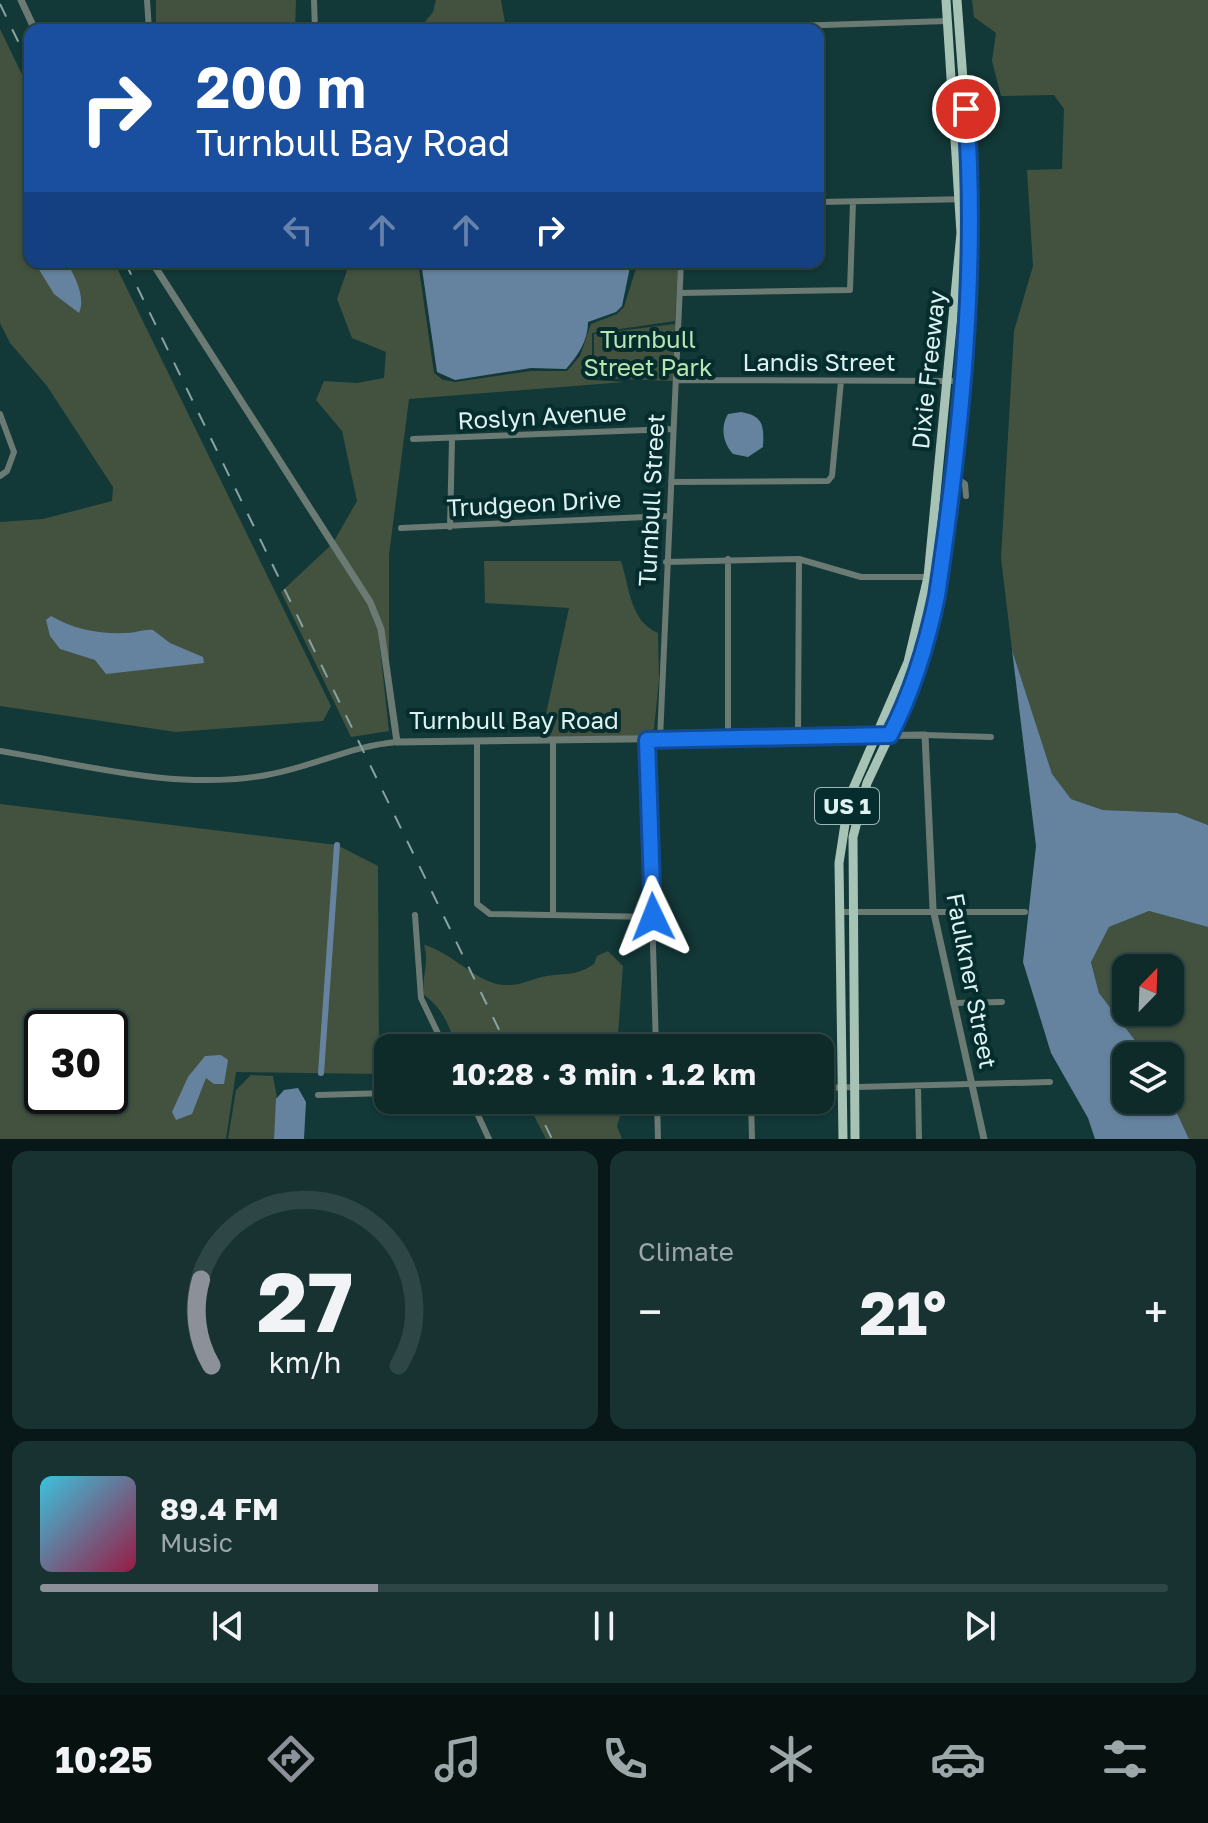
<!DOCTYPE html>
<meta charset="utf-8">
<style>
body{margin:0;font-family:"Golos Text",sans-serif;background:#173231;color:#f1f3f6;height:100vh;display:flex;flex-direction:column;font-size:30px;white-space:nowrap}
*{box-sizing:border-box;margin:0}
p{font-size:26px;color:#9ba7a8}
.icon{flex:none;width:44px;height:44px;fill:none;stroke:currentColor;stroke-width:2;stroke-linecap:round;stroke-linejoin:round}
.map{position:relative;height:1139px;overflow:hidden}
.panel{display:flex;flex-direction:column;gap:12px;padding:12px;background:#081717;flex:1}
.panel>*{flex:none}
.hud{position:absolute;left:24px;top:24px;width:800px;height:244px;border-radius:16px;box-shadow:0 2px 6px #0004,0 0 0 2px #2e4646;background:#1a4fa0;color:#fff;overflow:hidden}
.needle{width:52px;rotate:23deg}
.controls{position:absolute;left:1112px;top:954px;display:grid;gap:16px}
.controls a{display:grid;place-items:center;width:72px;height:72px;border-radius:16px;background:#0e2a29;box-shadow:0 2px 6px #0004,0 0 0 2px #2e4646;font-size:40px}
.speed{position:absolute;left:24px;top:1010px;display:flex;gap:16px;font-size:40px;font-weight:700;text-align:center}
.speed>*{display:grid;place-content:center;width:104px;height:104px;border-radius:50%;background:#0e2a29;box-shadow:0 2px 6px #0004,0 0 0 2px #2e4646;line-height:1}
.speed .limit{border:4px solid #111;border-radius:12px;background:#fff;color:#111}
.pin{position:absolute;display:grid;place-items:center;width:68px;height:68px;color:#fff;margin:-34px;border:4px solid #fff;border-radius:50%;box-shadow:0 2px 8px #0007}
.me{position:absolute;width:88px;margin:-44px;rotate:358deg;stroke-linejoin:round;filter:drop-shadow(0 0 6px #0008)}
.turn{display:flex;align-items:center;gap:28px;height:168px;padding:0 40px;font-size:36px}
.turn .icon{width:104px;height:104px;stroke-width:2.5}
.turn b{display:block;font-size:56px;line-height:68px}
.lanes{display:flex;align-items:center;height:76px;padding:0 40px;background:#0003;justify-content:center;gap:40px;direction:ltr}
.lanes .off{opacity:.35}
.big{font-size:60px;font-weight:700;line-height:1.1}
.panel .widget{flex:1;display:flex;flex-direction:column;justify-content:center;gap:12px;min-width:0;padding:0 28px;border-radius:16px;background:#173231}
.panel .dial{align-items:center;gap:0}
.dial svg{height:208px;overflow:visible;fill:none;stroke:#2e4646;stroke-width:7;stroke-linecap:round;text-anchor:middle}
.dial text{fill:#f1f3f6;stroke:none}
.song{display:flex;align-items:center;gap:24px}
.cover{width:96px;height:96px;border-radius:12px;background:linear-gradient(135deg,hsl(190 70% 55%),hsl(340 70% 35%))}
.played{height:8px;border-radius:4px;background:linear-gradient(90deg,#8c9099 30%,#2e4646 30%)}
.keys{display:flex;justify-content:space-around;direction:ltr}
.heat{display:flex;justify-content:space-between;align-items:center;font-size:44px;direction:ltr}
.panel .tiles{flex:1;display:grid;gap:12px;grid-template-columns:1fr 1fr}
.widget:last-child{grid-column:span 2}
.trip{position:absolute;left:374px;top:1034px;width:460px;height:80px;border-radius:16px;background:#0e2a29;box-shadow:0 2px 6px #0004,0 0 0 2px #2e4646;font-weight:700;line-height:80px;text-align:center}
.dock{display:flex;height:128px;justify-content:space-around;align-items:center;background:#061110;color:#9ba7a8}
.dock .icon{width:56px;height:56px}
.dock .current{color:#8c9099}
.dock b{font-size:36px;color:#f1f3f6}
.map>svg:first-child{display:block}
.green{fill:#43523f;fill-rule:evenodd}
.water{fill:#65839f}
.lines{fill:none;stroke-linecap:round;stroke-linejoin:round}
.canal{stroke:#65839f;stroke-width:6}
.minor{stroke:#6c7a74;stroke-width:6}
.tertiary{stroke:#6c7a74;stroke-width:7}
.primary{stroke:#a6c3b6;stroke-width:9}
.rail{stroke:#87a3a2;stroke-width:2;stroke-dasharray:14 14;stroke-linecap:butt}
.route-casing{stroke:#114b97;stroke-width:20}
.route{stroke:#1a73e8;stroke-width:14}
.labels{text-anchor:middle;stroke-width:8;stroke-linejoin:round;paint-order:stroke}
.shield{fill:#062d2d;stroke:#9db7b6;stroke-width:2}
.shield-label{font-size:22px;font-weight:bold;fill:#def2f1}
.park-label{font-size:24px;fill:#bae5b0;stroke:#062d2d}
.street-label{font-size:24px;fill:#def2f1;stroke:#062d2d}
</style>
<div class="map">
<svg width="1208" height="1139" viewBox="0 0 1208 1139">
<rect width="100%" height="100%" fill="#123837"/>
<path class="green" d="M156 0H296L295 30H156Z
M436 0H501L506 29 581 27 583 30H376L421 27 433 12Z
M972 0H1208V825L1177 813 1103 810 1071 799 1052 775 1012 650 1001 558 1014 331 1033 266 1027 170 1062 169 1064 109 1054 95 1001 96 992 61 996 33 974 17Z
M0 29 30 91V262H114L331 706 323 721 176 732 0 706V522L43 519 112 501 113 487 47 386 10 343 0 323Z
M350 262H418L434 373 443 380 455 382 531 371H567L580 356 591 324 617 314 624 307 638 262H678L675 321 592 333V380L625 382 409 399 389 555V662L384 627 334 541 357 501 342 431 316 400 324 381 357 383 384 378 386 352 352 338 337 299Z
M675 324 673 381 594 378V334Z
M330 546 367 604 378 630 389 731 351 737 281 592Z
M484 561H621C630 589 630 621 658 633L659 680 654 729 642 736 541 737 569 608 485 603Z
M0 804 337 845 378 866 379 1074 236 1072 226 1139H0ZM42 1028H110V1096H42Z
M1149 911 1208 927V1139H1189L1170 1098V1056H1147L1099 993 1091 961 1109 927ZM1126 968H1170V1012H1126Z
M424 945C453 952 479 987 509 985 522 985 534 978 547 976 566 973 577 976 594 964L597 956 608 951 623 966 618 1034 604 1045 590 1048H456C450 1026 443 1009 424 995 421 977 430 963 424 945Z
M251 1075 273 1076 277 1098 274 1139H228L236 1090Z
M526 1100H625L617 1126 622 1139H546Z"/>
<path class="water" d="M66 262C75 275 86 298 79 313L54 294 35 263Z
M421 262H631L622 306 616 312 588 322C588 341 578 355 566 369L531 368 455 380 437 372Z
M741 412C764 416 764 426 763 447L748 457 733 454C723 443 720 427 728 414Z
M51 616C75 630 99 634 127 633 136 633 144 629 153 630L170 643 203 657 204 663 106 674 95 660 60 649 50 636 46 620Z
M1012 650 1052 774 1071 799 1103 810 1177 813 1208 825V927L1149 911 1109 927 1091 962 1099 993 1147 1056H1126V1100L1170 1098 1189 1139H1095L1088 1118 1051 1053 1023 962 1036 846Z
M221 1055 228 1060 224 1084H214L206 1078 192 1114 176 1120 172 1112 188 1077 205 1056Z
M298 1088 306 1102 304 1139H274L276 1099 284 1090Z"/>
<g class="lines">
<path class="canal" d="M321 1073 337 845"/>
<path class="minor" d="M147 0 149 30
M314 0 315 30
M670 30 947 21
M818 202 972 199
M680 293 850 290 853 202
M676 380 961 381
M0 414 14 452 7 471 0 476
M413 439 673 429
M951 474 965 484 966 496
M671 482 828 481 832 476 841 381
M450 527 452 439
M401 528 668 516
M666 562 799 559 861 577H928
M925 735 991 737
M798 737 799 559
M728 738V559
M660 739 681 262
M647 740 656 1048
M477 742V904L490 914 653 917
M0 751C85 765 175 790 261 776 309 769 349 746 397 742
M840 912H1025
M553 913V740
M415 915 421 998 445 1048
M953 1003 1002 1002
M918 1087 919 1139
M820 1088 1050 1082
M318 1095 388 1093
M471 1100 489 1139
M657 1100 658 1139
M751 1100 752 1139"/>
<path class="tertiary" d="M21 0 35 30
M152 262 370 602 381 629 397 742 925 735 933 909 984 1139"/>
<path class="primary" d="M843 1139 839 863 849 798 908 662 928 577 961 233 946 0
M855 1139 853 837 867 783 909 694 934 611 970 288 972 199 957 0"/>
<path class="rail" d="M0 4 30 66
M125 262 508 1048
M533 1100 552 1139"/>
</g>
<g class="lines">
<g class="route-casing">
<path id="route" d="M653 917 647 740 890 735C913 691 927 644 937 596 961 435 978 271 966 109"/>
</g>
<use href="#route" class="route"/>
</g>
<g class="labels">
<rect class="shield" x="815" y="788" width="64" height="36" rx="6"/>
<g class="shield-label">
<text x="847" y="814">US 1</text>
</g>
<g class="park-label">
<text x="648" y="348">Turnbull<tspan x="648" dy="28">Street Park</tspan></text>
</g>
<g class="street-label">
<text x="819" y="371">Landis Street</text>
<text transform="translate(929 370) rotate(-84)" y="8">Dixie Freeway</text>
<text transform="translate(542 417) rotate(-3)" y="8">Roslyn Avenue</text>
<text transform="translate(652 500) rotate(-87)" y="8">Turnbull Street</text>
<text transform="translate(534 504) rotate(-3)" y="8">Trudgeon Drive</text>
<text x="514" y="729">Turnbull Bay Road</text>
<text transform="translate(971 981) rotate(79)" y="8">Faulkner Street</text>
</g>
</g>
</svg>
<div class="controls">
<a><svg class="needle" viewBox="-14 -14 28 28"><path d="M0-13l5 13h-10z" fill="#e53935"/><path d="M0 13l5-13h-10z" fill="#9ba7a8"/></svg></a>
<a><svg class="icon" aria-label="layers" viewBox="0 0 24 24"><path d="M12 4l9 5-9 5-9-5zM3 14l9 5 9-5"/></svg></a>
</div>
<div class="speed"><div class="limit">30</div></div>
<div class="pin" style="left:966px;top:109px;background:#d93025"><svg class="icon" aria-label="arrive" viewBox="0 0 24 24"><path d="M6 21V4h12l-3 4 3 4H6"/></svg></div>
<svg class="me" style="left:653px;top:917px" viewBox="-20 -20 40 40"><path d="M0-17L14 15 0 8-14 15z" fill="#1a73e8" stroke="#fff" stroke-width="4"/></svg>
<div class="trip">10:28 · 3 min · 1.2 km</div>
<div class="hud">
<div class="turn"><svg class="icon" aria-label="right" viewBox="0 0 24 24"><path d="M7 20v-9h11M14 6l5 5-5 5"/></svg><div><b>200 m</b>Turnbull Bay Road</div></div>
<div class="lanes"><svg class="icon off" aria-label="left" viewBox="0 0 24 24"><path d="M17 20v-9H6M10 6l-5 5 5 5"/></svg><svg class="icon off" aria-label="ahead" viewBox="0 0 24 24"><path d="M12 20V5M6 11l6-6 6 6"/></svg><svg class="icon off" aria-label="ahead" viewBox="0 0 24 24"><path d="M12 20V5M6 11l6-6 6 6"/></svg><svg class="icon" aria-label="right" viewBox="0 0 24 24"><path d="M7 20v-9h11M14 6l5 5-5 5"/></svg></div>
</div>
</div>
<section class="panel">
<div class="tiles">
<div class="widget dial"><svg viewBox="0 0 100 80">
<path d="M14 69A42 42 0 1 1 86 69"/>
<path d="M14 69A42 42 0 0 1 10 36" stroke="#8c9099"/>
<text x="50" y="56" font-size="32" font-weight="700">27</text>
<text x="50" y="72" font-size="11">km/h</text>
</svg></div>
<div class="widget"><p>Climate</p>
<div class="heat"><a>−</a><b class="big">21°</b><a>+</a></div>
</div>
<div class="widget">
<div class="song"><i class="cover"></i><div><b>89.4 FM</b><p>Music</p></div></div>
<div class="played"></div>
<div class="keys"><svg class="icon" aria-label="previous" viewBox="0 0 24 24"><path d="M18 5L8 12l10 7zM5 5v14"/></svg><svg class="icon" aria-label="pause" viewBox="0 0 24 24"><path d="M8 5v14M16 5v14"/></svg><svg class="icon" aria-label="next" viewBox="0 0 24 24"><path d="M6 5l10 7-10 7zM19 5v14"/></svg></div>
</div>
</div>
</section>
<nav class="dock">
<b>10:25</b>
<svg class="icon current" aria-label="directions" viewBox="0 0 24 24"><path d="M12 3l9 9-9 9-9-9zM9 14v-3h6M13 9l2 2-2 2"/></svg>
<svg class="icon" aria-label="music" viewBox="0 0 24 24"><path d="M9 18V5l10-2v13"/><circle cx="6" cy="18" r="3"/><circle cx="16" cy="16" r="3"/></svg>
<svg class="icon" aria-label="phone" viewBox="0 0 24 24"><path d="M5 4h4l2 5-3 2q2 4 5 5l2-3 5 2v4C11 20 4 13 5 4z"/></svg>
<svg class="icon" aria-label="climate" viewBox="0 0 24 24"><path d="M12 3v18M4 7l16 10M4 17L20 7"/></svg>
<svg class="icon" aria-label="car" viewBox="0 0 24 24"><path d="M5 17H2v-5l4-1 3-4h7l3 4 3 1v5h-3M9 17h6M6 11h13"/><circle cx="7" cy="17" r="2"/><circle cx="17" cy="17" r="2"/></svg>
<svg class="icon" aria-label="filters" viewBox="0 0 24 24"><path d="M4 7h16M4 17h16"/><circle cx="9" cy="7" r="2"/><circle cx="15" cy="17" r="2"/></svg>
</nav>
